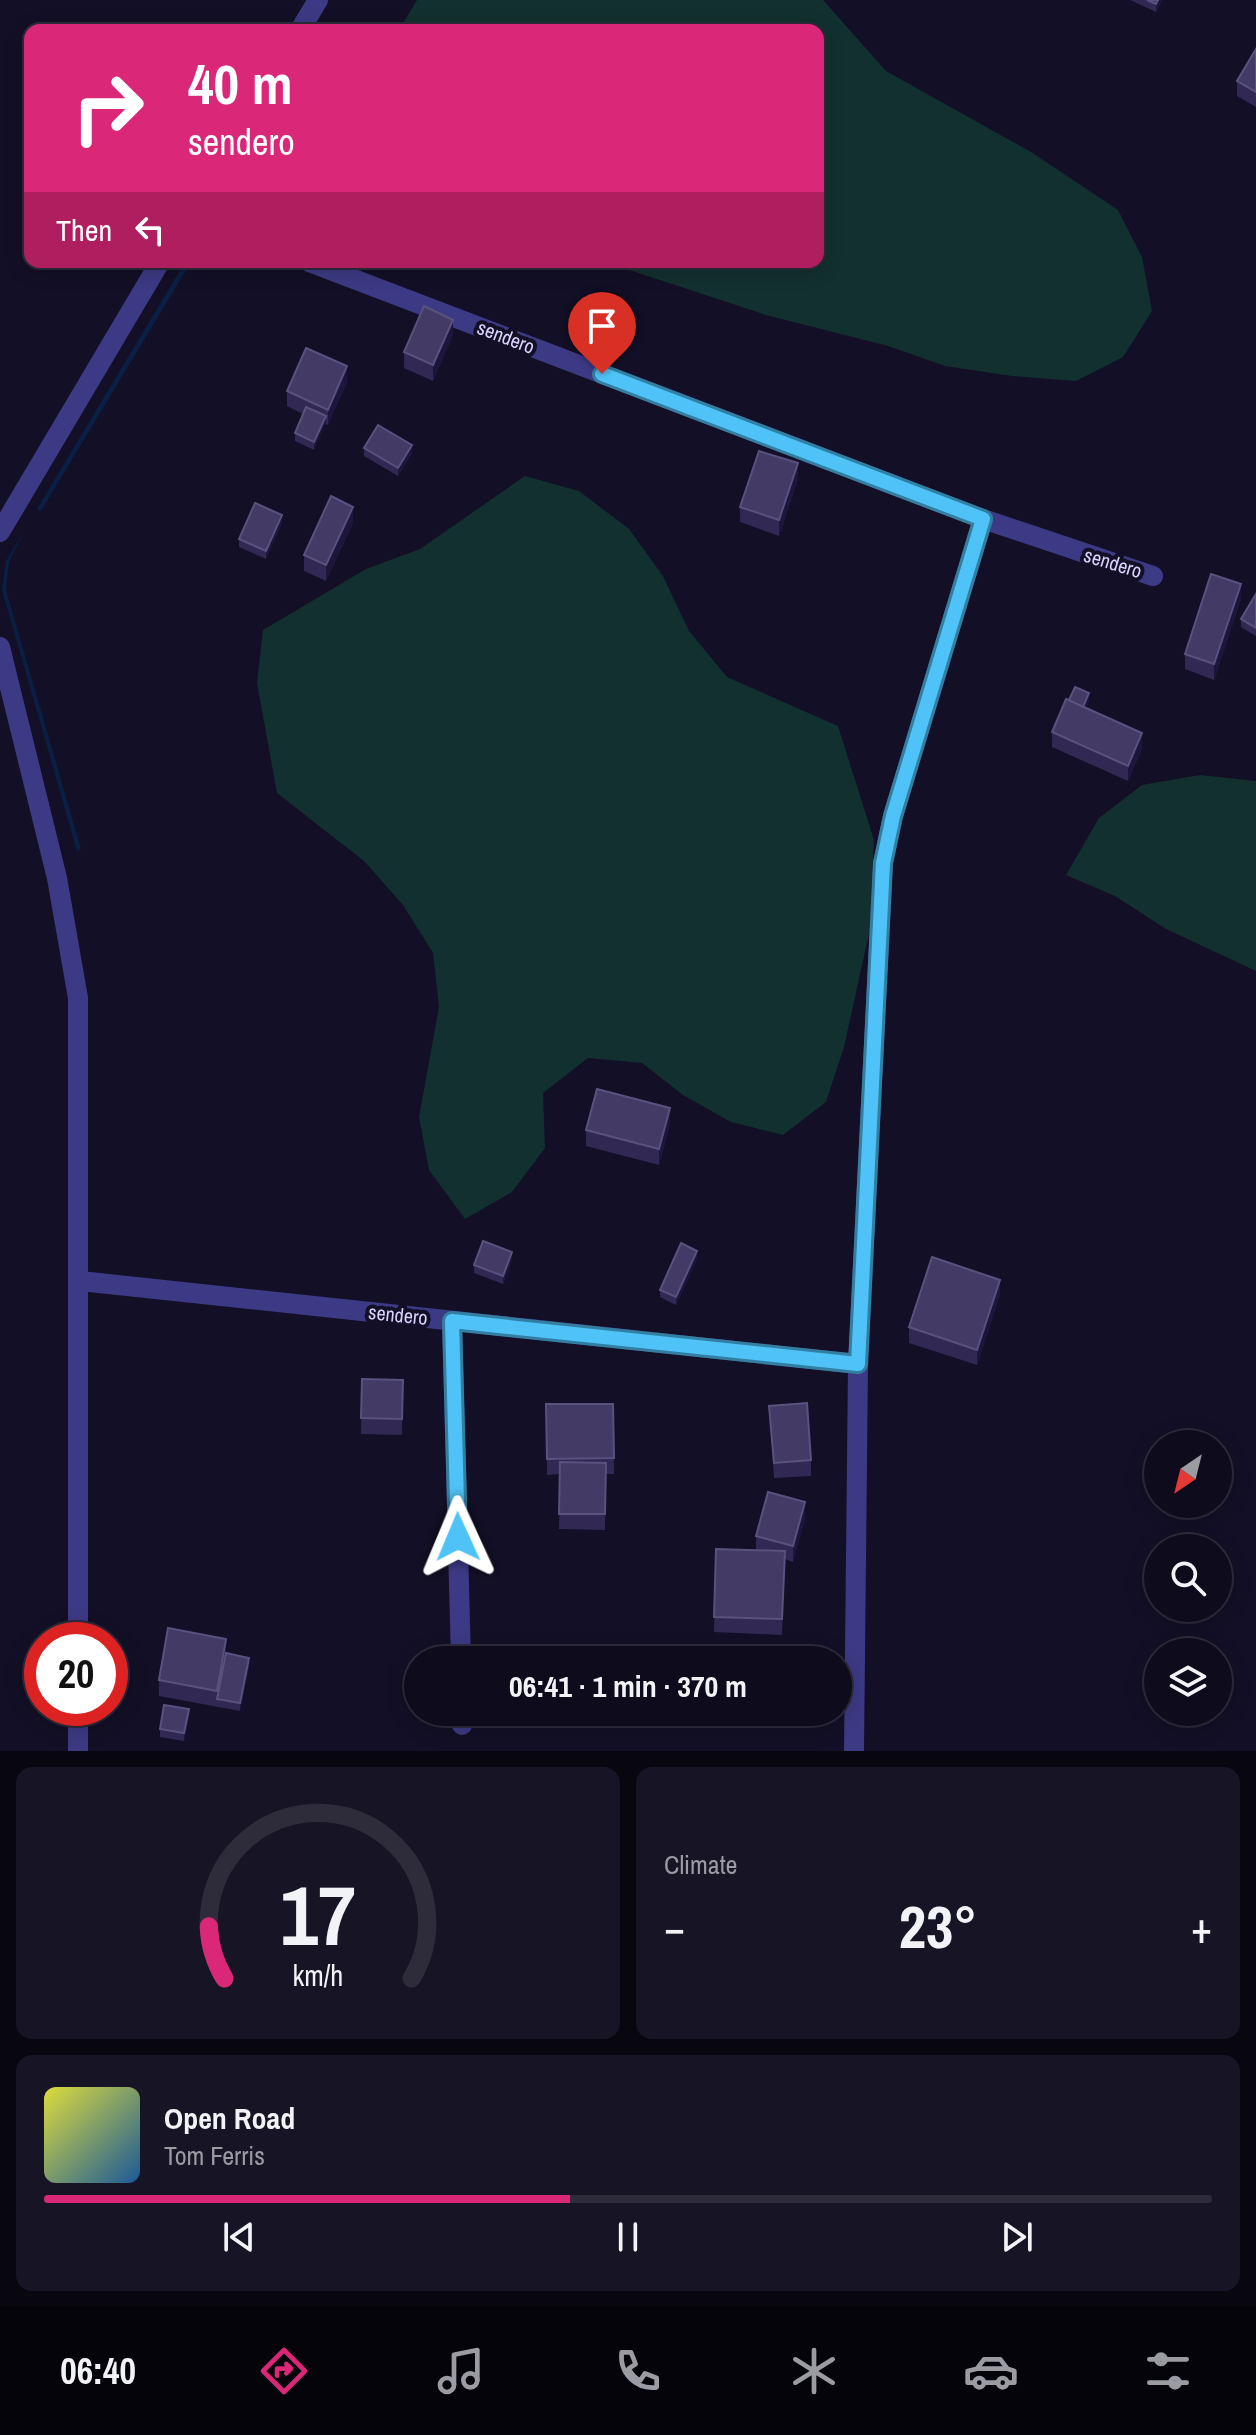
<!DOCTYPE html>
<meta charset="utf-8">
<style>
body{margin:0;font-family:"Archivo Narrow",sans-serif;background:#171425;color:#f1f3f6;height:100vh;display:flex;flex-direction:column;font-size:30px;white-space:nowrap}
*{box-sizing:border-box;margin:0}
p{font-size:26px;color:#9b9ba3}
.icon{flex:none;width:44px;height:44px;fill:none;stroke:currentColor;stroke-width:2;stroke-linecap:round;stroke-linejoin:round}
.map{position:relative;height:1751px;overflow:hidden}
.side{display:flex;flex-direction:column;gap:16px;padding:16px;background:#08060f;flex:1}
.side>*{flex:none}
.top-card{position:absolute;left:24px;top:24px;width:800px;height:244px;border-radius:16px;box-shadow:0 4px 20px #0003,0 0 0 2px #2e2b3b;background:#db2777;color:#fff;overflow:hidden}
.needle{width:52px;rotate:215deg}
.tools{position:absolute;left:1144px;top:1430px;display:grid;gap:16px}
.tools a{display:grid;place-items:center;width:88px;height:88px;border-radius:50%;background:#0e0b1c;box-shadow:0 4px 20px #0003,0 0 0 2px #2e2b3b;font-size:40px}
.speed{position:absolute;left:24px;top:1622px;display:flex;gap:16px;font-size:40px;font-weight:700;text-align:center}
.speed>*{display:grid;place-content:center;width:104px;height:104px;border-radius:50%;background:#0e0b1c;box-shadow:0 4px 20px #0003,0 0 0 2px #2e2b3b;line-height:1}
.speed .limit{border:12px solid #d22;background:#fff;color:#111}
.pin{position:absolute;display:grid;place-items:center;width:68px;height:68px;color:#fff;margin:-82px -34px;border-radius:50% 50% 50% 0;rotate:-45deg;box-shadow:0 0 8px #0007}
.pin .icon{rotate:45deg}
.me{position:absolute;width:88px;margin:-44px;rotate:359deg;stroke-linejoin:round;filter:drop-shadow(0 0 6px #0008)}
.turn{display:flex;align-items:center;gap:28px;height:168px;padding:0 32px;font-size:36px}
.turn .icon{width:104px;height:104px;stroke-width:2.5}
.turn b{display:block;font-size:56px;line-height:68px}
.then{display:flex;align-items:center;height:76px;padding:0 32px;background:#0003;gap:16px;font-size:30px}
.big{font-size:60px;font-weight:700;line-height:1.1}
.side .card{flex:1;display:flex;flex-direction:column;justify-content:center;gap:12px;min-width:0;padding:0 28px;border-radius:16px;background:#171425}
.side .dial{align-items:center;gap:0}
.dial svg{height:208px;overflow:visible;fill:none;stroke:#2e2b3b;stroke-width:7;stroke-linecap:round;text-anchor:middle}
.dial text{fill:#f1f3f6;stroke:none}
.song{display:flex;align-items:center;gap:24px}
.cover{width:96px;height:96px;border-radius:12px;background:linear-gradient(135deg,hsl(60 70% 55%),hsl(210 70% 35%))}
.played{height:8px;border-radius:4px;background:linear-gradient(90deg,#db2777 45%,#2e2b3b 45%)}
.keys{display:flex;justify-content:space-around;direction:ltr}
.heat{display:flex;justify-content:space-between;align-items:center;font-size:44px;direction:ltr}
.side .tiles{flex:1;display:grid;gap:16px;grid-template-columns:1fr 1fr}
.card:last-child{grid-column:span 2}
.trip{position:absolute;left:404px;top:1646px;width:448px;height:80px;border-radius:40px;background:#0e0b1c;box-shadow:0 4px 20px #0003,0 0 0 2px #2e2b3b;font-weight:700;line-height:80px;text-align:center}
.menu{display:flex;height:128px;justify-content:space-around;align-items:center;background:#06040b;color:#9b9ba3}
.menu .icon{width:56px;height:56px}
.menu .active{color:#db2777}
.menu b{font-size:36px;color:#f1f3f6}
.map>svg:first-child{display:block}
.green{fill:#12302f}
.water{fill:#0a1f44}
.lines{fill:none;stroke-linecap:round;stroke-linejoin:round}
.service{stroke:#3d3a85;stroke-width:20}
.minor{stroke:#3d3a85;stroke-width:20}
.wall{fill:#312854}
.shaded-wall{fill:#1d163a}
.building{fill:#433a66;stroke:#5a527e;stroke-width:2}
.route-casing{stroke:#337fa1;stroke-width:20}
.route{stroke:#4fc3f7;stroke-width:14}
.labels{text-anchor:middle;stroke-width:8;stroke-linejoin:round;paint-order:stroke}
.street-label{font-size:20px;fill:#d9d4ff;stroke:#130f26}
</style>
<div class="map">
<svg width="1256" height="1751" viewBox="0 0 1256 1751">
<rect width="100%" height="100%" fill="#130f26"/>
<path class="green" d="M417 0H823L886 71 1031 152 1118 210 1142 257 1152 311 1123 357 1076 381 1012 376 945 366 888 346 766 315 605 262H818V30H399Z
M525 476 579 491 629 529 663 576 689 631 727 677 838 726 874 840 870 929 844 1047 826 1102 783 1135 731 1122 683 1095 642 1063 588 1058 543 1093 545 1148 512 1192 465 1219 429 1170 419 1117 439 1007 433 953 403 905 364 861 277 793 257 683 263 630 366 569 420 549Z
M1200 775 1256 781V971L1166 929 1115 896 1066 875 1099 818 1142 785Z"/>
<path class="water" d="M185 262H191L41 511 37 509Z
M24 531 9 562 6 590 81 849 77 851 2 590 6 561Z"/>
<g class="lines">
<path class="service" d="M309 262 983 519 1153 576
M452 1321 461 1660
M462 1712V1725
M854 1751 858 1364 883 863 893 816 983 519"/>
<path class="minor" d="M300 30 318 0
M0 532 160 262
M0 647 57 878 78 998V1640
M80 1281 858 1364
M78 1751V1708"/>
</g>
<path class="wall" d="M1130 0H1162L1156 12Z
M1256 49V107L1237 96V81Z
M453 335 433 381 404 368V352Z
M347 382 328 425 325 424 314 450 295 441V433L303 414 287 406V391Z
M364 448 412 453 398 476 364 456Z
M798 479 779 536 740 522V507Z
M282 523 266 559 239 547V539Z
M353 523 326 581 304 571V555Z
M1256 594V636L1241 627V619Z
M1241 599 1214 680 1185 669V654Z
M1089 701 1086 708 1142 749 1128 781 1052 747V732Z
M670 1124 659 1165 586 1146V1130Z
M697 1259 676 1305 660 1297V1290Z
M512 1260 503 1284 474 1273V1265Z
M1000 1295 977 1365 909 1343V1327Z
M362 1379 403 1380 402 1435 361 1434Z
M546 1404H613L614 1474H606L605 1530 559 1529 560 1474 547 1475Z
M769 1406 811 1460V1476L774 1478Z
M805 1518 793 1562 785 1559 782 1635 714 1632 716 1549 756 1550V1536Z
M226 1653 249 1666 240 1711 159 1696V1680Z
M517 1712H563L562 1724 517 1721Z
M569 1712H589L587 1725 569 1723Z
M189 1717 184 1741 160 1737V1729Z"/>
<path class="shaded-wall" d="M1158 0H1162L1156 12V4Z
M453 320V335L433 381V365Z
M347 366V382L328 425V410Z
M326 416V423L314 450V442Z
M412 445V453L398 476V468Z
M798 463V479L779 536V520Z
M353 507V523L326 581V565Z
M282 515V523L266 559V551Z
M1241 584V599L1214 680V664Z
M1089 693V701L1081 721V714Z
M1142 733V749L1128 781V766Z
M670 1108V1124L659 1165V1149Z
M697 1251V1259L676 1305V1297Z
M512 1252V1260L503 1284V1276Z
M1000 1280V1295L977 1365V1350Z
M805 1502V1518L793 1562V1546Z
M226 1639V1654L217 1699V1691Z
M249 1658V1666L240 1711V1703Z
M189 1709V1717L184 1741V1733Z"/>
<path class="building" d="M1147 0H1158L1156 4Z
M1256 49V92L1237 81Z
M424 306 453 320 433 365 404 352Z
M306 348 347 366 328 410 287 391Z
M306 407 326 416 314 442 295 433Z
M378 425 412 445 398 468 364 448Z
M759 451 798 463 779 520 740 507Z
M331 496 353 507 326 565 304 555Z
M255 503 282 515 266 551 239 539Z
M1211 574 1241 584 1214 664 1185 654Z
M1256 594V628L1241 619Z
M1075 687 1089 693 1083 707 1069 700Z
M1066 699 1142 733 1128 766 1052 732Z
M597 1089 670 1108 659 1149 586 1130Z
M483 1241 512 1252 503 1276 474 1265Z
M681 1243 697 1251 676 1297 660 1290Z
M932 1257 1000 1280 977 1350 909 1327Z
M362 1379 403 1380 402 1419 361 1418Z
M807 1403 811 1460 774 1463 769 1406Z
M546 1404H613L614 1458 547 1459Z
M560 1462 606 1463 605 1514H559Z
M768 1492 805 1502 793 1546 756 1536Z
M716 1549 785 1551 782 1619 714 1617Z
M168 1628 226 1639 217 1691 159 1680Z
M226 1653 249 1658 240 1703 217 1699Z
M164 1705 189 1709 184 1733 160 1729Z
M569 1712H588L587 1717 569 1715Z"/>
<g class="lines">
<g class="route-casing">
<path id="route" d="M458 1537 452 1321 858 1364 883 863 893 816 983 519 602 374"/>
</g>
<use href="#route" class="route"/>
</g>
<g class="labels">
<g class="street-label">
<text transform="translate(506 337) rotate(21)" y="7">sendero</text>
<text transform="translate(1113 563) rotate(17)" y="7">sendero</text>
<text transform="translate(398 1315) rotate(6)" y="7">sendero</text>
</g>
</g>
</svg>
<div class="tools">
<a><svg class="needle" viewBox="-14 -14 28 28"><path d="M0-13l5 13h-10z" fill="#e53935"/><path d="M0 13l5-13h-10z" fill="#9b9ba3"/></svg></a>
<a><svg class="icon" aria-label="search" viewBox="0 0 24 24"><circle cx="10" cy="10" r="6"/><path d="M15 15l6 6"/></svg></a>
<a><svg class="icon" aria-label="layers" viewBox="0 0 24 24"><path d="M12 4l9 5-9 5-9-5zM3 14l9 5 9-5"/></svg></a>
</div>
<div class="speed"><div class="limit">20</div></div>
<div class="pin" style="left:602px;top:374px;background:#d93025"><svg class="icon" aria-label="arrive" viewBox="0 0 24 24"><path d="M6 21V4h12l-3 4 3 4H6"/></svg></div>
<svg class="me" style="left:458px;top:1537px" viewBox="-20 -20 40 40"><path d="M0-17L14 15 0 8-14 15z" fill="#4fc3f7" stroke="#fff" stroke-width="4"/></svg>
<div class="trip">06:41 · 1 min · 370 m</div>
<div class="top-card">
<div class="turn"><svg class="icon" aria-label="right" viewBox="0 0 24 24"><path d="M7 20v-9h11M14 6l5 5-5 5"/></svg><div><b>40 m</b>sendero</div></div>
<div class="then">Then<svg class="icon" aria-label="left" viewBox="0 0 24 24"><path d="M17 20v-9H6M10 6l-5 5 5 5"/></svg></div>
</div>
</div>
<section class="side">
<div class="tiles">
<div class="card dial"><svg viewBox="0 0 100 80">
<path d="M14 69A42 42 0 1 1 86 69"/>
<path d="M14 69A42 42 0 0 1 8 49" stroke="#db2777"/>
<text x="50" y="56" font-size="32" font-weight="700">17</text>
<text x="50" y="72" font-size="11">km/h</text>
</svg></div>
<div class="card"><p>Climate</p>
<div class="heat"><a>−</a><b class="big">23°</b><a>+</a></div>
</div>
<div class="card">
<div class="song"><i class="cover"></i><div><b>Open Road</b><p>Tom Ferris</p></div></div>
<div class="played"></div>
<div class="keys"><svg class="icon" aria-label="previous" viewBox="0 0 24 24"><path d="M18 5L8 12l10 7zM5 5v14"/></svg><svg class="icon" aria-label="pause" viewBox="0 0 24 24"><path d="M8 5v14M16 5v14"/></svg><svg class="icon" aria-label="next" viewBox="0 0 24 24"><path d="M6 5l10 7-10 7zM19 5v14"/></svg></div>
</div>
</div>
</section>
<nav class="menu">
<b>06:40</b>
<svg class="icon active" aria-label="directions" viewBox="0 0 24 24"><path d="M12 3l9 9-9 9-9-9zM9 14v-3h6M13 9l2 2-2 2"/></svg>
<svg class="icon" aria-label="music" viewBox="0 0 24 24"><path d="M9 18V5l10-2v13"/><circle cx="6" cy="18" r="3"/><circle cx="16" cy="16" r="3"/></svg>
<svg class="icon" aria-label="phone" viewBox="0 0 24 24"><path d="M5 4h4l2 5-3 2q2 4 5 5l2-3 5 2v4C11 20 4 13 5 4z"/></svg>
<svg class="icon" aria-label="climate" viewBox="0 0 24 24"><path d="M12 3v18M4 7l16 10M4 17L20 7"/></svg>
<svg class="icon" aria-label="car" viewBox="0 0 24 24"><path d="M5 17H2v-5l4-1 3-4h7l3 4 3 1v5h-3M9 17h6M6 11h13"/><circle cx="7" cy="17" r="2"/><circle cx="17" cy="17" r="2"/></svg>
<svg class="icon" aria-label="filters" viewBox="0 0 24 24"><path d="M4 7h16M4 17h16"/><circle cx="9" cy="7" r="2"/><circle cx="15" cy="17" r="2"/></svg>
</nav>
